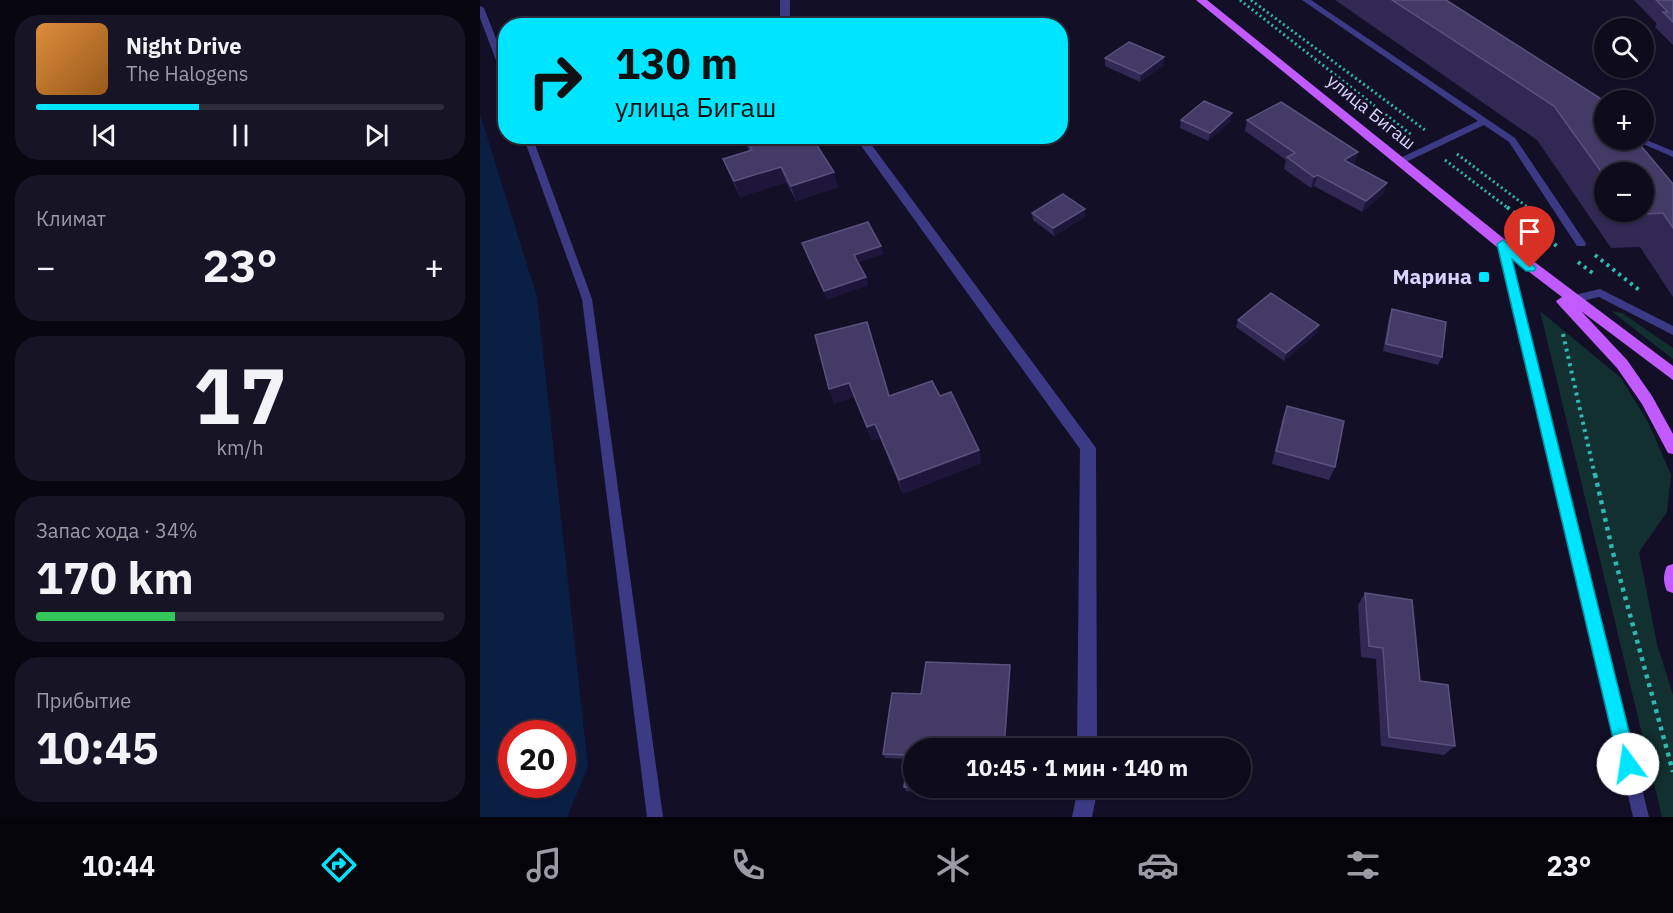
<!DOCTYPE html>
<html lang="ru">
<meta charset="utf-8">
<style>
body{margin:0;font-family:"IBM Plex Sans",sans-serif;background:#171425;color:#f1f3f6;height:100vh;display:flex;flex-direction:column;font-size:22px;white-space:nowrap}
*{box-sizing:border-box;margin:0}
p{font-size:20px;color:#9b9ba3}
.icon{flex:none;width:33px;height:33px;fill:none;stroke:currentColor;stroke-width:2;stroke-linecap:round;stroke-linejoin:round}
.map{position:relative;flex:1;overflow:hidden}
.side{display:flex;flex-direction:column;gap:15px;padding:15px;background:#08060f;width:480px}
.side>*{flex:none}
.top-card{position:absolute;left:18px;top:18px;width:570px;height:126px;border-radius:24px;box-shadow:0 2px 4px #0004,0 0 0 2px #2e2b3b;background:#00e5ff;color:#111;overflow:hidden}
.controls{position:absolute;left:1114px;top:18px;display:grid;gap:12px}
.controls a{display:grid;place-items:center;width:60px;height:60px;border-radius:50%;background:#0e0b1c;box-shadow:0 2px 4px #0004,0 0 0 2px #2e2b3b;font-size:30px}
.speed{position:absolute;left:18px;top:720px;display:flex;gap:12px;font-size:30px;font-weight:700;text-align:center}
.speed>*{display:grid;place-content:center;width:78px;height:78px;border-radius:50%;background:#0e0b1c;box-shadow:0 2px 4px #0004,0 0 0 2px #2e2b3b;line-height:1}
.speed .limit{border:9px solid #d22;background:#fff;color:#111}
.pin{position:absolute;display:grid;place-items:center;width:51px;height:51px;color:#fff;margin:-62px -26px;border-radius:50% 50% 50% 0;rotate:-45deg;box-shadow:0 0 6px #0007}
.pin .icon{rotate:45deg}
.me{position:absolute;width:66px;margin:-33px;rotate:346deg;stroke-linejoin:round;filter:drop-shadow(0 0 4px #0008)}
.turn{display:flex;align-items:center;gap:21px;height:126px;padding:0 18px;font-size:27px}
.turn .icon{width:78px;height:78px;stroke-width:2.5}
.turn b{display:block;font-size:42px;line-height:51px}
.big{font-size:45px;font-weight:700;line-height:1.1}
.side .widget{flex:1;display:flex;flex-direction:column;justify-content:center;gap:9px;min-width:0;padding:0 21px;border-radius:24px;background:#171425}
.side .dial{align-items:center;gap:0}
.dial b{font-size:78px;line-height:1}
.song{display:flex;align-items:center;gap:18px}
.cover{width:72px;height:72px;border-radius:9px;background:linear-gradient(135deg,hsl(30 70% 55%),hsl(30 70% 35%))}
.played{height:6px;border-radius:3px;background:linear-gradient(90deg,#00e5ff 40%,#2e2b3b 40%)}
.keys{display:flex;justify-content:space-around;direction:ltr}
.heat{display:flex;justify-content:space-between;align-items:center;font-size:33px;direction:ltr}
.charge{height:9px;border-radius:4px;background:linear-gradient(90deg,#34c759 34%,#2e2b3b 0)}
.trip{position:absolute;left:423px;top:738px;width:348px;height:60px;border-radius:30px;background:#0e0b1c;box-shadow:0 2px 4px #0004,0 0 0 2px #2e2b3b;font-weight:700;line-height:60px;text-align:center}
.tab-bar{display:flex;height:96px;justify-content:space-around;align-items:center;background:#06040b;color:#9b9ba3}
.tab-bar .icon{width:42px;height:42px}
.tab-bar .on{color:#00e5ff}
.tab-bar b{font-size:27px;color:#f1f3f6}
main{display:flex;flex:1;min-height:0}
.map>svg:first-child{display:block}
.green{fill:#12302f}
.water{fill:#0a1f44;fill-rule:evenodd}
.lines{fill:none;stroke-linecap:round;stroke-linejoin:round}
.path-far2{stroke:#2fb8b0;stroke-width:3;stroke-dasharray:2 3;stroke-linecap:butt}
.path-far1{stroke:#2fb8b0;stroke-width:4;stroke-dasharray:3 4.5;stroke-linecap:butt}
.path{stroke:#2fb8b0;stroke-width:4.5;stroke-dasharray:4 5;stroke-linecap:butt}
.service{fill:#3d3a85;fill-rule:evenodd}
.minor{fill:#3d3a85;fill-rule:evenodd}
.primary{fill:#c25bff;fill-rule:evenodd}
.wall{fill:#312854;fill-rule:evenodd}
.shaded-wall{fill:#1d163a}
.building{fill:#433a66;stroke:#5a527e;stroke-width:1.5}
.route{fill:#00e5ff;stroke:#0095a6;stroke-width:1.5}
.poi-dot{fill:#00e5ff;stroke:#130f26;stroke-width:2}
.labels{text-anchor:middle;stroke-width:6;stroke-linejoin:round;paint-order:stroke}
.far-street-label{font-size:18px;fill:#d9d4ff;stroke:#130f26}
.poi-label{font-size:21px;font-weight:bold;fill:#d9d4ff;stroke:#130f26;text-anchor:end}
</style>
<main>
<section class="side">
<div class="widget">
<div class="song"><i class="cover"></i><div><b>Night Drive</b><p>The Halogens</p></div></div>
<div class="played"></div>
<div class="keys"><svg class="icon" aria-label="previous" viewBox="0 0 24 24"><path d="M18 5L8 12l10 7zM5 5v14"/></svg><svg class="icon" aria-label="pause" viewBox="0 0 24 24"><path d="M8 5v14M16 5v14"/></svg><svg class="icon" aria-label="next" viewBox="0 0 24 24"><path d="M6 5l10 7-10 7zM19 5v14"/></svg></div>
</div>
<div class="widget"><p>Климат</p>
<div class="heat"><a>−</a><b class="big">23°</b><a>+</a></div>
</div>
<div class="widget dial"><b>17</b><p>km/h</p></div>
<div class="widget"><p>Запас хода · 34%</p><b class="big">170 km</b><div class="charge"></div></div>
<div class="widget"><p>Прибытие</p><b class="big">10:45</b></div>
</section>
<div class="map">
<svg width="1193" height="817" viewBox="0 0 1193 817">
<rect width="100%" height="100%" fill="#130f26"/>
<path class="green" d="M1060 311 1141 378 1169 424 1191 475 1187 512 1159 552 1177 644 1193 695V817H1182Z
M1131 311 1142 313 1193 348V359Z"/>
<path class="water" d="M0 114 57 297 108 767 87 817H0ZM32 734H82V784H32Z"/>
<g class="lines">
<path class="path-far2" d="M760 0 933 136
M771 0 945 130
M977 154 1050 209
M965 160 1029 209"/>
<path class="path-far1" d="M1027 207 1078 247
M1048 207 1055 213
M1115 255 1159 290
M1098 262 1114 274
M1083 334 1115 476"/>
<path class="path" d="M1115 474 1132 549 1193 772"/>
<path class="service" d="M822 0H831L1035 138 1105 242 1106 244 1105 246H1097L1029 142 1004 125 924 163H918V159L998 121Z
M0 6 4 8 26 64V78L22 76 0 18Z
M43 136H52L112 299 183 817H167L102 299Z
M1164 139 1193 151V157L1154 140Z
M1023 241 1028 245 1169 817H1153L1018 245Z
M1120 289 1193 326V335L1119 297 1094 303 1089 299 1090 296Z"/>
<path class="minor" d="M300 0H310V20L313 26H303L300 20Z
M374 136H385L616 448 617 748H597L600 449Z
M598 788H618L612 817H592Z"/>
<path class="primary" d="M716 0H727L1028 242 1193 366V380L1101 311 1147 360 1172 396 1193 434V454L1188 453 1162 404 1137 368 1078 304 1076 301 1082 297 1018 248Z
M1193 564V593L1187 591C1183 583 1183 574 1187 566Z"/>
</g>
<path class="wall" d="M855 0H966L1193 184V297L1160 247 1131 248 1057 140ZM1125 172 1164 212H1125Z
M1154 0H1193V45L1175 27 1177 24Z
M684 57V65L660 82 625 66V58Z
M701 120 751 121 728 141 700 128Z
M767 120 875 164 873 165 907 183 903 194 882 212 834 186 831 188 804 169 806 160 765 131Z
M262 136H331L358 187 316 201 306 182 260 197 249 174 243 159 269 151Z
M552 213 605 217 574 236 553 220Z
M322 243 401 246 403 254 378 262 386 277 388 285 347 299 325 251Z
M912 309 962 357 958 365 903 351 909 317Z
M758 320 837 333 804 361 756 327Z
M335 335 409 396H460L499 450 501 463 423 494 400 438 392 440 374 397 354 403Z
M807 406 855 467 849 480 792 464 802 420Z
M885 593 940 681 975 746 964 755 901 746 896 659 881 657 878 605Z
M530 665 531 670 434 788H522L521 795 426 791 424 787 428 759 405 758 403 754 441 694Z"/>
<path class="shaded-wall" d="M684 57V65L660 82 661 74Z
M752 113 751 121 728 141 730 133Z
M878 152 875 164 861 171 864 160Z
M301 167 306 182 260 197 254 181Z
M354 172 358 187 316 201 311 186Z
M838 175 834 186 831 188 834 177Z
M907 183 903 194 882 212 886 201Z
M605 209V217L574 236 573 228Z
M401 246 403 254 377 263 374 255Z
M386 277 388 285 347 299 344 291Z
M839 325 837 333 804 361 806 353Z
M369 383 374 397 354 403 349 389Z
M395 424 400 438 392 440 387 427Z
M499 450 501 463 423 494 419 480Z
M530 665 531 670 525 748H524Z"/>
<path class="building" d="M912 0H966L1123 100 1125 102V140H1156L1193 184V228L1183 213 1153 215 1150 212H1164V172H1125V177L1074 106Z
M1176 0H1193V22L1183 12H1188Z
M649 42 684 57 661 74 625 58Z
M724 101 752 113 730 133 701 120Z
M801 102 878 152 864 160 907 183 886 201 838 175 834 177 807 157 815 153 767 120Z
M264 136H331L354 172 311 186 301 167 254 181 243 159 272 150Z
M583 194 605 209 573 228 552 213Z
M388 222 401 246 374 255 386 277 344 291 322 243Z
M791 293 839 325 806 353 758 320Z
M912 309 966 322 962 357 906 344Z
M387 322 409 396 452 381 460 396 471 392 499 450 419 480 395 424 387 427 369 383 349 389 335 335Z
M807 406 864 421 855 467 796 451Z
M885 593 932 600 940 681 968 685 975 746 909 737 903 648 889 646Z
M446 662 530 665 524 748H434V788H520V791L424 787 428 755 403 754 412 693 441 694Z"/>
<path class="route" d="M1023 240 1056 268 1054 271H1046L1032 259 1157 764 1155 770 1148 773 1142 770 1139 764 1017 244Z"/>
<rect class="poi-dot" x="998" y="271" width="12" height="12" rx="3"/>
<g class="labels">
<g class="far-street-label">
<text transform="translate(891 112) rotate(39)" y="6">улица Бигаш</text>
</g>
<g class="poi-label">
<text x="992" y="284">Марина</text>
</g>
</g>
</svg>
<div class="controls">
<a><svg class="icon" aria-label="search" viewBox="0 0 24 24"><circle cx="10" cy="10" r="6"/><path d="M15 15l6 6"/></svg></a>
<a>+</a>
<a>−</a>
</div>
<div class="speed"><div class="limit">20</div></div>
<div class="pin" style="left:1050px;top:268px;background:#d93025"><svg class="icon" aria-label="arrive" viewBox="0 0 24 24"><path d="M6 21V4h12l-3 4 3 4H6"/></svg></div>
<svg class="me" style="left:1148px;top:764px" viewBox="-20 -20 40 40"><circle r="19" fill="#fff"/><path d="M0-13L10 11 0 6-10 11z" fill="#00e5ff"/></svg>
<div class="trip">10:45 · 1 мин · 140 m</div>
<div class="top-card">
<div class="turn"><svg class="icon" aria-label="right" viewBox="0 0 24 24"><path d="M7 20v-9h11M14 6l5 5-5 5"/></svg><div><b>130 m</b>улица Бигаш</div></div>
</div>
</div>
</main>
<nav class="tab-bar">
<b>10:44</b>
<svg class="icon on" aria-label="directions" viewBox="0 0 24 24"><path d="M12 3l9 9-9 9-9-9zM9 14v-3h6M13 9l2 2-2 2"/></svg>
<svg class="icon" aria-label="music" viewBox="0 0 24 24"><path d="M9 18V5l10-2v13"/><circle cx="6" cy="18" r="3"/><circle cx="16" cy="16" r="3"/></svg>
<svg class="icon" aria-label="phone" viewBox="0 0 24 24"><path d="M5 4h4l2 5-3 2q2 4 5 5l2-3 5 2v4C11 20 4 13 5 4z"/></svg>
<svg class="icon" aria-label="climate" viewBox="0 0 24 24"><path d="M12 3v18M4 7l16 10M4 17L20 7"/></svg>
<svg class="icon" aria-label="car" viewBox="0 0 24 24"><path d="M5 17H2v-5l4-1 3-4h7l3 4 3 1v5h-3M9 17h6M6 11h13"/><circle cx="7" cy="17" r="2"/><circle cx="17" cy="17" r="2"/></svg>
<svg class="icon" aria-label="filters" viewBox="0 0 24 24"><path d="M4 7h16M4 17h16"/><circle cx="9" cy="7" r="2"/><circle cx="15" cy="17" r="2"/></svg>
<b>23°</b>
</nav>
